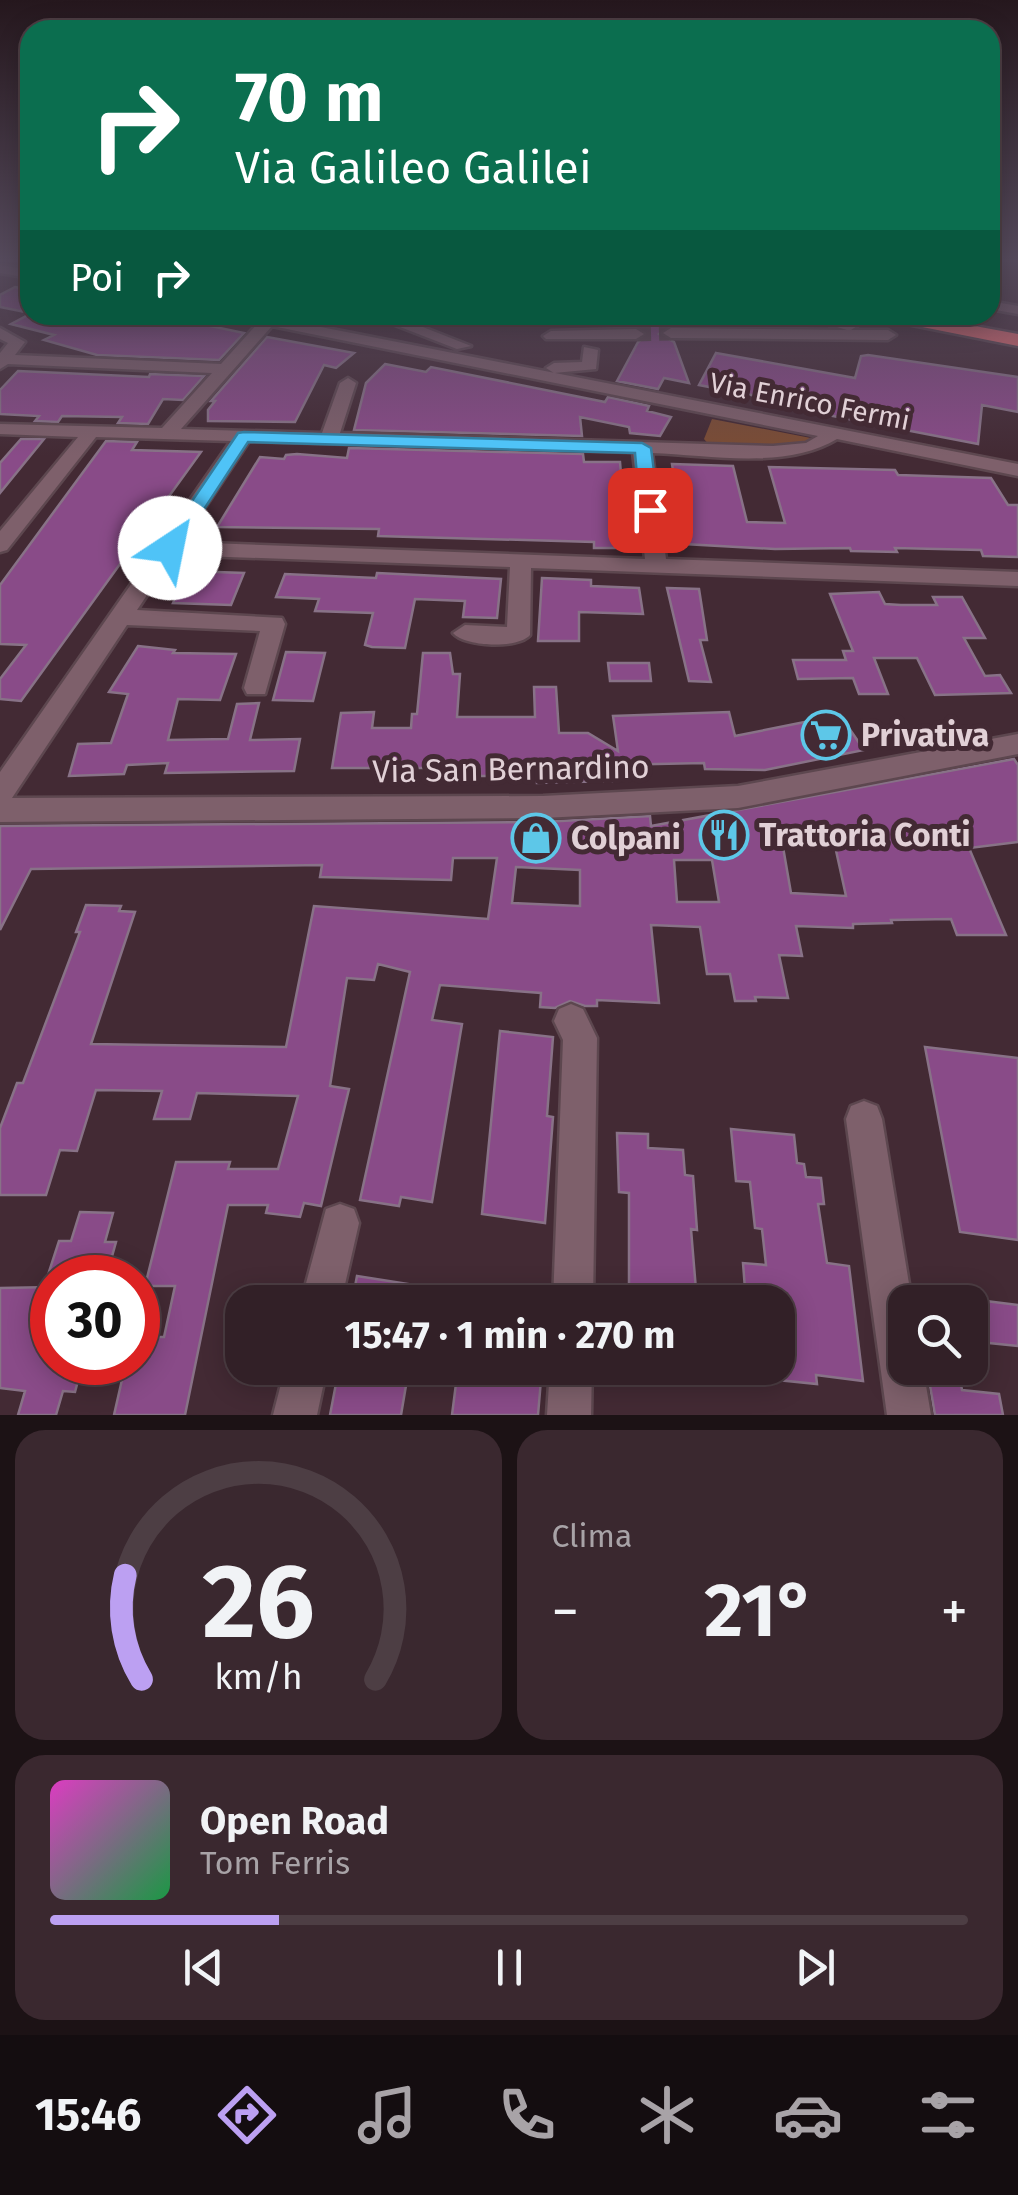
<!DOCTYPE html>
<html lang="it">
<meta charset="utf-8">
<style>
body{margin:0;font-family:"Fira Sans",sans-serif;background:#3a282f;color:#f1f3f6;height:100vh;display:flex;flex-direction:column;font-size:38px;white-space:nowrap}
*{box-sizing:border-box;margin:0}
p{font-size:32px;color:#a8a3a7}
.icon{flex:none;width:55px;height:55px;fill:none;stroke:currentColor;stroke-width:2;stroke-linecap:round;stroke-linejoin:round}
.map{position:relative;height:1415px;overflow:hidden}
.side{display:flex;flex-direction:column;gap:15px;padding:15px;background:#1c1215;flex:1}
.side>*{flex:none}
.guide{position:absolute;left:20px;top:20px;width:980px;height:305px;border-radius:30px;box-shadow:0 5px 25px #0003,0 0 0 2px #4d3e44;background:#0b6e4f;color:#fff;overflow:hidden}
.tools{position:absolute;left:888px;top:1285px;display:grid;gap:20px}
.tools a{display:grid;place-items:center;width:100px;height:100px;border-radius:20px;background:#322027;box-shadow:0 5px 25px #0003,0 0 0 2px #4d3e44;font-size:50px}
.speed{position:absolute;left:30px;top:1255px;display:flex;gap:20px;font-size:50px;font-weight:700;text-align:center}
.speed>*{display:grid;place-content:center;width:130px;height:130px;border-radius:50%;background:#322027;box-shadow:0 5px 25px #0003,0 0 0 2px #4d3e44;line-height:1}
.speed .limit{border:15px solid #d22;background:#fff;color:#111}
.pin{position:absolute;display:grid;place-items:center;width:85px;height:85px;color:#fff;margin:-42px;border-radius:20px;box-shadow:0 5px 15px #0006}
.me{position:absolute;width:110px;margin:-55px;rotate:34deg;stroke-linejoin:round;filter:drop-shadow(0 0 8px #0008)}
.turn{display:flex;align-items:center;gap:35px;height:210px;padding:0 50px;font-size:45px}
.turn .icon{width:130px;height:130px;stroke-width:2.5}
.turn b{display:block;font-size:70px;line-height:85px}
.then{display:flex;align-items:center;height:95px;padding:0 50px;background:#0003;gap:20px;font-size:38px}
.big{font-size:75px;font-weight:700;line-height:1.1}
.side .tile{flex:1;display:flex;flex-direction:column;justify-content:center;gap:15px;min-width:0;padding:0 35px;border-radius:30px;background:#3a282f}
.side .dial{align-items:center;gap:0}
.dial svg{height:260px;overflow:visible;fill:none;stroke:#4d3e44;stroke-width:7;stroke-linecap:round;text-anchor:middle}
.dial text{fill:#f1f3f6;stroke:none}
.song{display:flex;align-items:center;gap:30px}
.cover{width:120px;height:120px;border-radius:15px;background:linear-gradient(135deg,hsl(310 70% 55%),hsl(140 70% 35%))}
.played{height:10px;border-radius:5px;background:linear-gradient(90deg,#bca0f2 25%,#4d3e44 25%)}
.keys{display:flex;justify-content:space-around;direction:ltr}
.heat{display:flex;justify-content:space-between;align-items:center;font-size:55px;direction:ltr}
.side .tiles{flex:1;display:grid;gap:15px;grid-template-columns:1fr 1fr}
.tile:last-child{grid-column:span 2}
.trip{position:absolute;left:225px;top:1285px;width:570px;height:100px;border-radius:30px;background:#322027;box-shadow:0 5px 25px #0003,0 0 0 2px #4d3e44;font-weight:700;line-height:100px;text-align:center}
.tabs{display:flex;height:160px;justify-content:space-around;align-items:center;background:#140d10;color:#a8a3a7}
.tabs .icon{width:70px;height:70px}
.tabs .current{color:#bca0f2}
.tabs b{font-size:45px;color:#f1f3f6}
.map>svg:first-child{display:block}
.green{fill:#7b4c34}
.building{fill:#894b88;stroke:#887287;stroke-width:2.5;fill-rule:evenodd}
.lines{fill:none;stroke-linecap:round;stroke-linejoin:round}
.minor-tunnel{stroke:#5b434c;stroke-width:15;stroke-dasharray:15 8;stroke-linecap:butt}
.minor-casing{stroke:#5d474f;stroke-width:5}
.highway-casing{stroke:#5d474f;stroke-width:5}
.minor{fill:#7e606b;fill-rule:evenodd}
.highway{fill:#f66f72;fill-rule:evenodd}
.route{fill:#4fc3f7;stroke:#337fa1;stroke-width:2.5}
.labels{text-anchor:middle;stroke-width:10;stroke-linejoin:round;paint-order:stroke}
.far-street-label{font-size:28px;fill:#e1d0d6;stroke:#432a34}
.poi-label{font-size:32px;font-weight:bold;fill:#e1d0d6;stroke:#432a34;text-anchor:start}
.street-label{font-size:32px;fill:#e1d0d6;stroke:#432a34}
</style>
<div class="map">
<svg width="1018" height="1415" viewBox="0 0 1018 1415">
<rect width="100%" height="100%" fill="#432a34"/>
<path class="green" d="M712 419 816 439 798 447 709 445 704 439Z"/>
<path class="building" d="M15 287 30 290V313L0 307V295Z
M30 314 158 315 244 333 219 360 97 355 44 340 54 335 11 324Z
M631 315H665L668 325 659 334 674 342 689 383 664 378 658 389 617 381 638 342 648 335 634 325Z
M267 337 354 353 336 368 324 365 295 422 208 421V410L215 401H211Z
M716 353 855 378 861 356 868 355 1018 377V412L982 405 978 444 802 410 804 405 699 385Z
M385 364 426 372 431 367 605 402 608 397 649 406 647 411 671 417 660 436 630 433 629 427 580 417 582 436 354 430 366 383Z
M18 371 149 377 150 374 204 376 183 400 163 399 148 424 118 423 122 417 62 416 58 422 35 421 39 416 0 414V390Z
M21 439H44L0 493V463Z
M106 441 137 442 132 450 201 452 21 701 0 699V679L26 645 0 644V585Z
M349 448 583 454 584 462H620L627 543 621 542 622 548H594V542L378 536 379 529 217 527 260 457 284 459 286 455 297 454 347 458Z
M672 464 733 466 747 522 785 523 769 467 895 470 898 475 991 478 1008 505H1018V557L983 556 981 550 895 548 897 552 851 551 850 548 775 549 684 544Z
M187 571 244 573 231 605 173 603Z
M377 573 501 579 497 618 463 617 465 601 415 599 405 648 372 647 365 645 373 613 315 611 319 599 276 597 285 574 376 578Z
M542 578 591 580V586L639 588 643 614 579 612V641H538Z
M667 588 699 589 707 640H700L711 682 689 681Z
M879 592 885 604 901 605H937L933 597H962L985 638H964L985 676 1000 675 1011 693 935 695 917 658H874L888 694H859L853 678 798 679 793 660H846L843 651H853L830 594Z
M138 646 175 650 173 653 236 654 220 700 178 699 168 740 228 739 237 704 259 703 250 740 300 739 294 771 165 773 168 763 127 765 124 774 69 776 78 744 111 743 128 694 109 692Z
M286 652 325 653 313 701 273 700Z
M423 653H450L453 674H460L457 717H535L534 687H556L559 733H588L618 751 613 716 729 712 735 736 840 715 864 750 765 770 705 769 704 763 610 765 612 781 537 783V776H480V768H332L341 713 374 712 372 728H411L412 714H417Z
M608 663H649L651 681H610Z
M1014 759 1018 765V842L969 848 1006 935H957L951 919 891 920 892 923 853 924V928L796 926 802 956 779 955 788 998 755 997 756 1001H735L730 974H707L700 927 651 925 659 1003 597 1000V1006H585L570 1001 555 1008 540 1007 541 993 440 985 432 1020 462 1024 432 1202 401 1197 399 1206 360 1200 410 972 378 964 374 980 347 978 330 1086 349 1089 321 1206 304 1203 300 1217 266 1213 268 1205H228L185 1415H114L126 1362H138V1337H164L175 1286H145L176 1162H230L228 1169H278L298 1096 197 1093 190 1119H154L162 1091 96 1090 77 1151 60 1150 46 1195H0V1128L17 1083H23L80 932H76L86 905 121 906 119 911 135 912 91 1044 286 1047 314 906 488 919 497 858H453L451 880 320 877 322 865 31 869 0 930V826L543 822 650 816 651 826ZM835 846 846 896 791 893 783 847ZM674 860H712L719 902H677ZM516 867 580 870V906L512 903Z
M500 1031 553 1037 547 1116 553 1117 545 1223 482 1214Z
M925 1047 1018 1058V1240L960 1232Z
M731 1129 794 1135 797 1163 804 1164 806 1177 821 1178 824 1204H818L827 1263 849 1266 863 1381 816 1375 817 1384 778 1380V1302H746L743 1263 766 1265 762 1229 755 1228 750 1182 736 1181Z
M617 1133 648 1134V1148L683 1150 685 1175 693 1176 697 1230 691 1229 697 1302H629V1193L619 1192Z
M80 1212 113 1213 105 1242H116L106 1278H47L59 1241H71Z
M357 1276 421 1286 419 1302H352Z
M52 1287V1362H83L75 1392 63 1391 56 1415H18L25 1391 0 1388V1288Z
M970 1299 1018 1305V1346L970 1341Z
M339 1368H409L401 1415H330Z
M458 1368H542L538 1415H452Z
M927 1368H958L962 1390 999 1394 1003 1415H935Z"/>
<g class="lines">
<path class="minor-tunnel" d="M636 334 671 333"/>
<g class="minor-casing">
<path id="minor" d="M0 265 30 270V278L0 273Z
M990 301 1018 306V314L990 309Z
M231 315H260L1018 464V476L837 439C786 470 710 455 652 453L666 559 1018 572V586L531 568 530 635C518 649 465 647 453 633L465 625 507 627 510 567 174 555 137 610 282 618 285 624 265 694H247L244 688 260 631 127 625 12 798 543 796 738 786 1018 734V754L738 808 543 818 0 822V772L231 441 96 437 7 550 0 552V531L78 437 0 434V424L162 428 212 373 8 364 0 369V353L8 343 0 339V328L25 342 15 355 221 364 258 323ZM272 326 818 436 806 443 773 446 340 433 356 383 348 378 340 383 322 433 181 429ZM249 441 633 452 645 559 182 542Z
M796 315H822L854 323 857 326 851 330H888L896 335 888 340 671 338 663 333 671 328 847 330Z
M400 318 471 346 457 349 395 325 393 322Z
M551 331 636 329 644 334 636 339H546L543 336Z
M584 347 598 350 596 369 554 373 546 368 554 363 582 362Z
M571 1004 583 1009 597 1038 593 1302H553L563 1040 554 1021 559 1009Z
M864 1101 877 1106 882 1119 912 1302H905V1368H923L931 1415H887L846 1119 851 1106Z
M340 1204 354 1209 359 1223 341 1302H301L326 1209Z
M285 1368H327L317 1415H273Z
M550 1368H592L591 1415H547Z"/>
</g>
<g class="highway-casing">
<path id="highway" d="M878 315H915L1018 334V346L887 320Z"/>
</g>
<use href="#minor" class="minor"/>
<use href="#highway" class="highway"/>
</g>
<linearGradient id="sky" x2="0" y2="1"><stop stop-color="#25171d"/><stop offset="0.57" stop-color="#554a5c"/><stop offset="1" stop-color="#554a5c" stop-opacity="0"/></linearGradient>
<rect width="1018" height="456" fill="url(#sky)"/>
<path class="route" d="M244 432 642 443 651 448 659 510 650 515 640 510 635 453 248 442 176 552H163V544L238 433Z"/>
<defs>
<g id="supermarket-ring" transform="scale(2.5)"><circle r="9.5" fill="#432a34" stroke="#5dc7e8" stroke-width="1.5"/><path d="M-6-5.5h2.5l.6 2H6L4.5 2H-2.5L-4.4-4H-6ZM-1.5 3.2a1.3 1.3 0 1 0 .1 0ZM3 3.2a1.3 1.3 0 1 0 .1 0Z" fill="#5dc7e8"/></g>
<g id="restaurant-ring" transform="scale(2.5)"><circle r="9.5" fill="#432a34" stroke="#5dc7e8" stroke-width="1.5"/><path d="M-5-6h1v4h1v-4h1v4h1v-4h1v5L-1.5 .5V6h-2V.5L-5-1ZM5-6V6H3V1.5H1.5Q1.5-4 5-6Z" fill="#5dc7e8"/></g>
<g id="shop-ring" transform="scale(2.5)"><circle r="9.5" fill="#432a34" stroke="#5dc7e8" stroke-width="1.5"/><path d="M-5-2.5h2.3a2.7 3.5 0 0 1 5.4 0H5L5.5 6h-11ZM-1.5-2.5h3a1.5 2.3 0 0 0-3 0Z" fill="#5dc7e8"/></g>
</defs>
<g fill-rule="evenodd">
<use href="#supermarket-ring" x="826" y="735"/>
<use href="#restaurant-ring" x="724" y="835"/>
<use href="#shop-ring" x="536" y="838"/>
</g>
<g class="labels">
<g class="far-street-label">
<text transform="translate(810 401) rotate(11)" y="10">Via Enrico Fermi</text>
</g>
<g class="poi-label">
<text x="861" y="746">Privativa</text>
<text x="759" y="846">Trattoria Conti</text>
<text x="571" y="849">Colpani</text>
</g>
<g class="street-label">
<text transform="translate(511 769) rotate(-1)" y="11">Via San Bernardino</text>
</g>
</g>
</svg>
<div class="tools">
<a><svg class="icon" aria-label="search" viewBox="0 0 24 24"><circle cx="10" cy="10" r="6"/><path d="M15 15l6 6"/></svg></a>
</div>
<div class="speed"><div class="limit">30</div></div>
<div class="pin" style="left:650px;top:510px;background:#d93025"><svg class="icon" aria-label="arrive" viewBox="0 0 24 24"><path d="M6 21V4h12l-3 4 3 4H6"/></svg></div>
<svg class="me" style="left:170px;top:548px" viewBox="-20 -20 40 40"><circle r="19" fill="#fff"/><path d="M0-13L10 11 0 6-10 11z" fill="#4fc3f7"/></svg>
<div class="trip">15:47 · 1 min · 270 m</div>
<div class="guide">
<div class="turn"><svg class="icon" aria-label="right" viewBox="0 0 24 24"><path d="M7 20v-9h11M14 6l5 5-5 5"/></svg><div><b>70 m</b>Via Galileo Galilei</div></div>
<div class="then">Poi<svg class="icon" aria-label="right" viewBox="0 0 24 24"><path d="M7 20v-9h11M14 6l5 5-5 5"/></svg></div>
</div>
</div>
<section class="side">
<div class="tiles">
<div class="tile dial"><svg viewBox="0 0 100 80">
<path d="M14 69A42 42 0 1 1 86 69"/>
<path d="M14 69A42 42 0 0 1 9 37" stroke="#bca0f2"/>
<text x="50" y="56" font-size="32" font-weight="700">26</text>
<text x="50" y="72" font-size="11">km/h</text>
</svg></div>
<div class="tile"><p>Clima</p>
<div class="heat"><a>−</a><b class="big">21°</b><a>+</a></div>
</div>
<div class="tile">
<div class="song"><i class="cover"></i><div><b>Open Road</b><p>Tom Ferris</p></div></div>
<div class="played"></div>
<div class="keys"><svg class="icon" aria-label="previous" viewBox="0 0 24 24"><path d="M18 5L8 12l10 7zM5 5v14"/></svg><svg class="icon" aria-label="pause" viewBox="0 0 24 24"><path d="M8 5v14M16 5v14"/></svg><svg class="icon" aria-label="next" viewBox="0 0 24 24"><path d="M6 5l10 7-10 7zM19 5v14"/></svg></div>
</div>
</div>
</section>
<nav class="tabs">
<b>15:46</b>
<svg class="icon current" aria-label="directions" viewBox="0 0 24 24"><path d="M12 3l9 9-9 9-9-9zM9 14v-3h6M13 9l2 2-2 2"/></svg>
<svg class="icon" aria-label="music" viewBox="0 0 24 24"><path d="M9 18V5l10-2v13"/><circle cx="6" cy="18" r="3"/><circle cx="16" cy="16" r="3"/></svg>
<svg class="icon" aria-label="phone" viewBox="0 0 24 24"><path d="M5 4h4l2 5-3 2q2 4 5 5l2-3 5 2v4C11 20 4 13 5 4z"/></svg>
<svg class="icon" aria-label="climate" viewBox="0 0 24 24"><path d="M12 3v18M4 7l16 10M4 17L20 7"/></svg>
<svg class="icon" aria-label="car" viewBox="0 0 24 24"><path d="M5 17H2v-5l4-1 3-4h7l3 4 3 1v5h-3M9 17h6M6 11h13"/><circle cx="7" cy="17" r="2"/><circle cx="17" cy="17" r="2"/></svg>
<svg class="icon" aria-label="filters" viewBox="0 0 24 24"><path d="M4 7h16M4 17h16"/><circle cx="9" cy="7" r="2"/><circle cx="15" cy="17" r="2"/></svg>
</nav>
